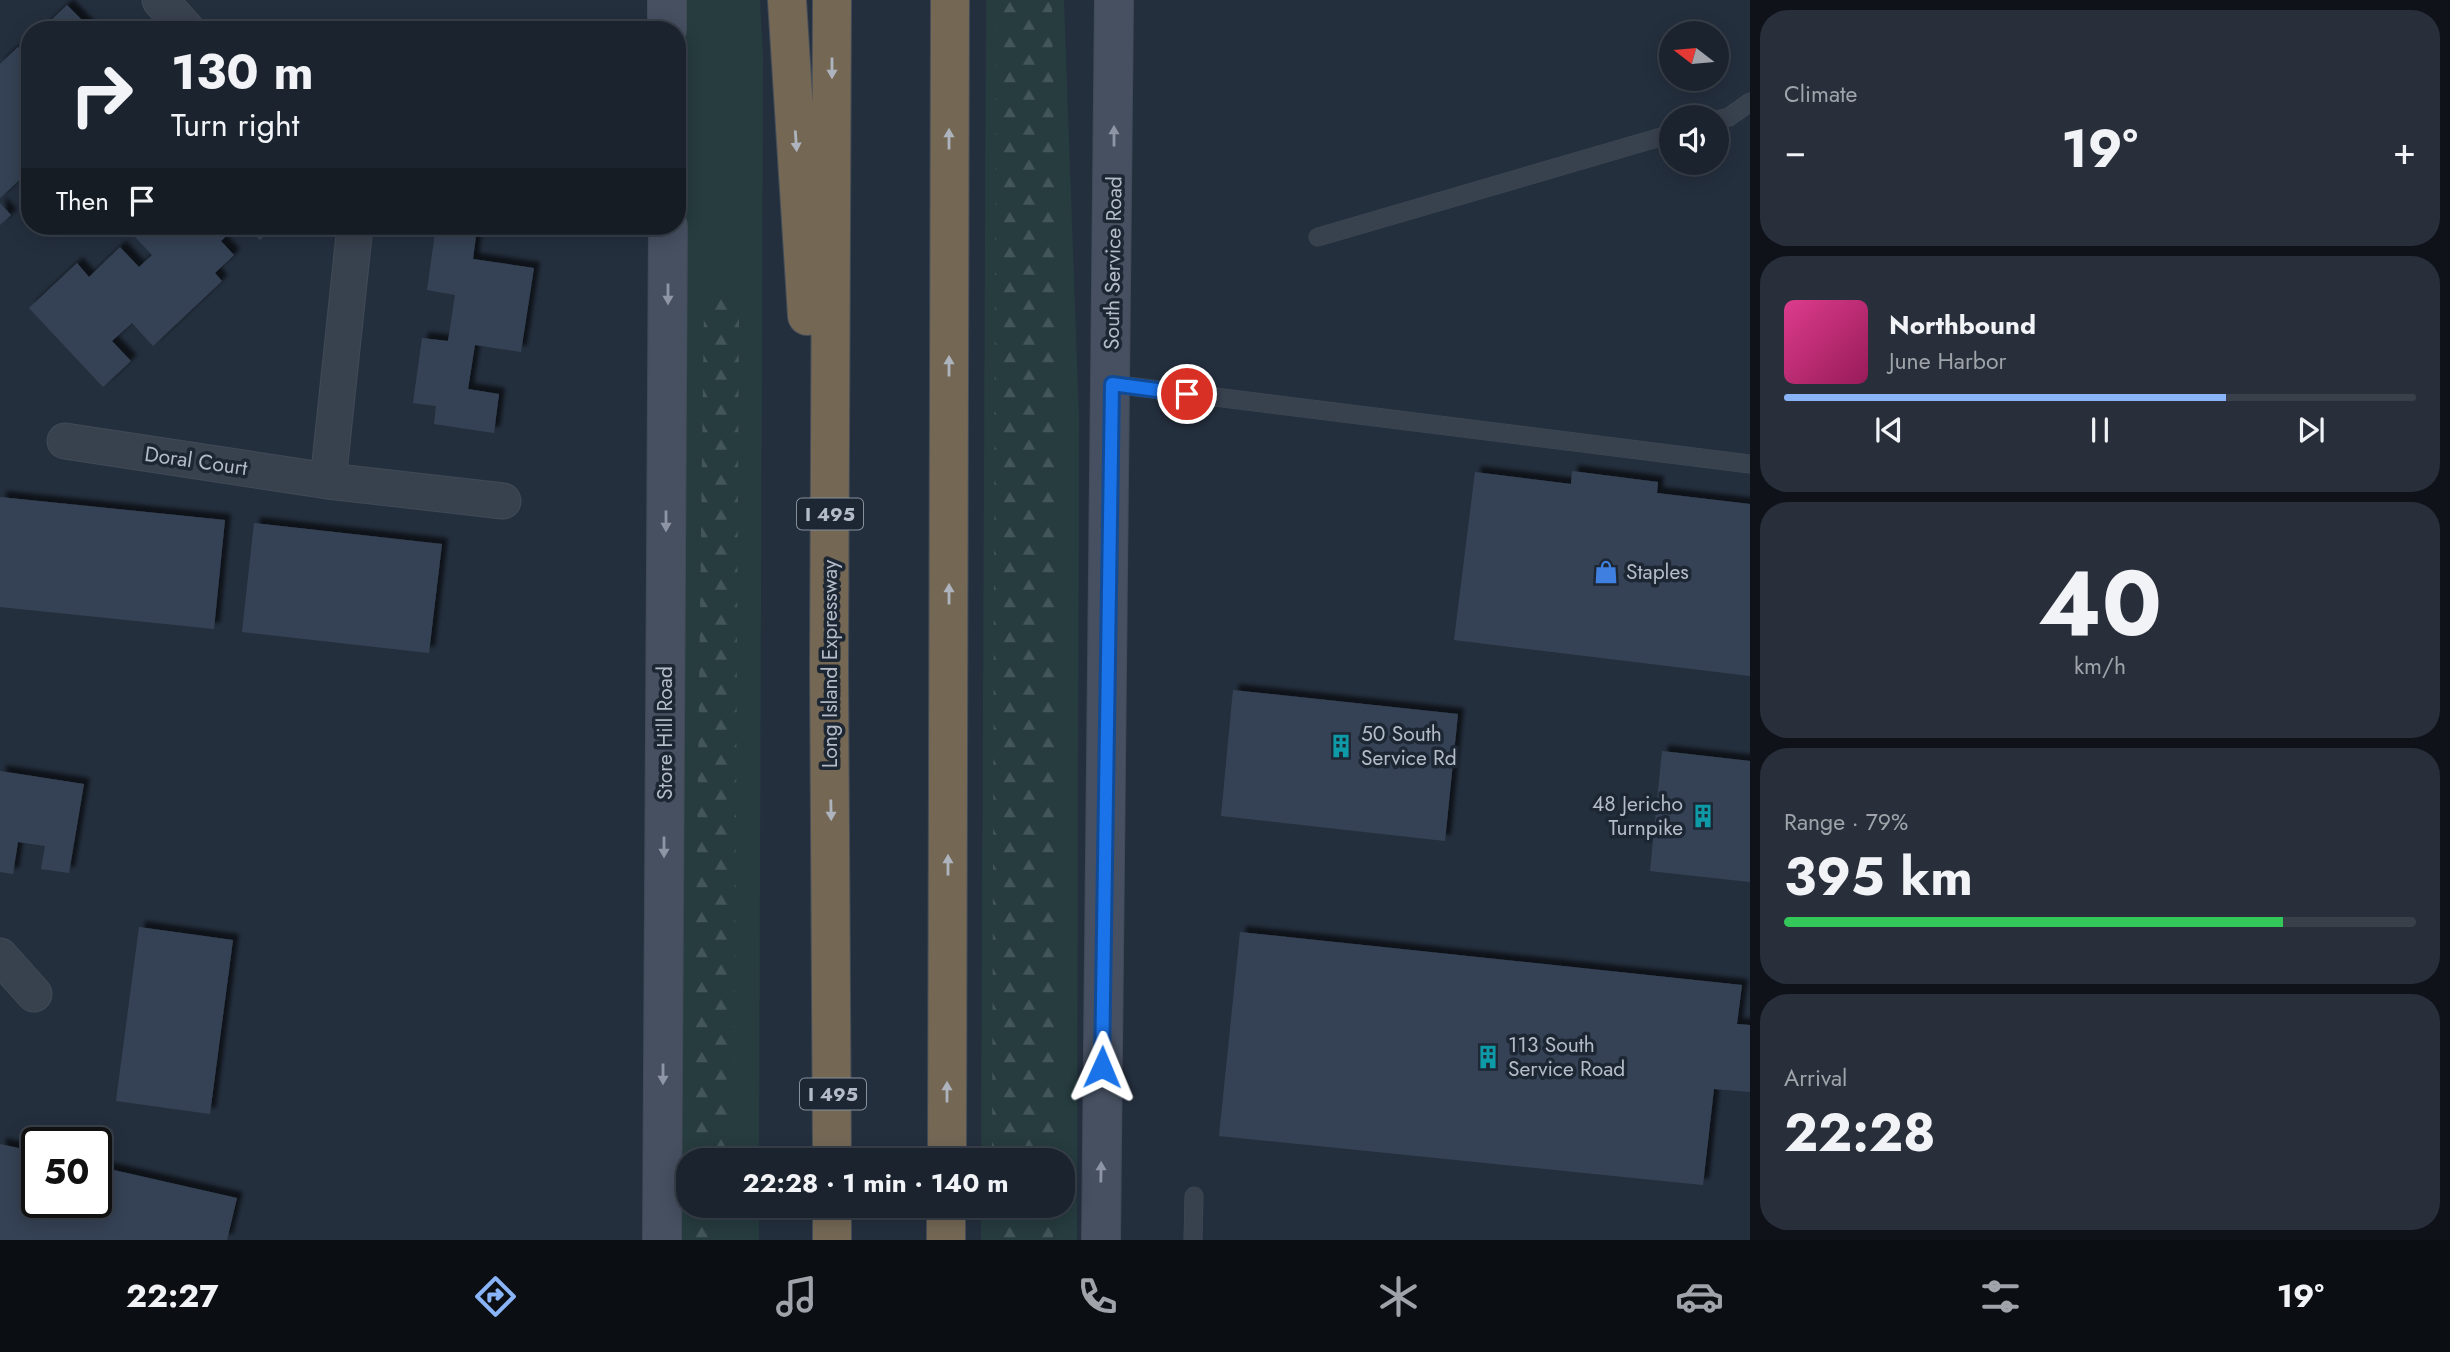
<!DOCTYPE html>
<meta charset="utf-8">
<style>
body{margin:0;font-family:Jost,sans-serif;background:#282f3a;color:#f1f3f6;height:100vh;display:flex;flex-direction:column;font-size:26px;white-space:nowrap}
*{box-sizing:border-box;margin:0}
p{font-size:23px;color:#a0a4aa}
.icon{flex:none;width:38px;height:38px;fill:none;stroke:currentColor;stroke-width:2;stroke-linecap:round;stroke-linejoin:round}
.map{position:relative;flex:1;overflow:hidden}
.side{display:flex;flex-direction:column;gap:10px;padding:10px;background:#0f1319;width:700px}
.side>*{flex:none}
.banner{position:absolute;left:21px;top:21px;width:665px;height:214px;border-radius:28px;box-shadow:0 4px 18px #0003,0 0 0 2px #39404a;background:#1b232e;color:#f1f3f6;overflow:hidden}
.needle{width:46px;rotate:286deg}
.buttons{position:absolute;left:1659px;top:21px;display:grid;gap:14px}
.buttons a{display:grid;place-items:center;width:70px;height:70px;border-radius:50%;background:#1b232e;box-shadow:0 4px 18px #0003,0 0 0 2px #39404a;font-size:35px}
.speed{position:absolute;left:21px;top:1127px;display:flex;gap:14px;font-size:35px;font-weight:700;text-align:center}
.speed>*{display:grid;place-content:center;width:91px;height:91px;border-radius:50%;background:#1b232e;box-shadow:0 4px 18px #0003,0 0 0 2px #39404a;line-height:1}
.speed .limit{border:4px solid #111;border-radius:10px;background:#fff;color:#111}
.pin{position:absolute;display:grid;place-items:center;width:60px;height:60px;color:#fff;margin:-30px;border:4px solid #fff;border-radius:50%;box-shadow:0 2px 7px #0007}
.me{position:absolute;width:77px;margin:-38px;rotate:1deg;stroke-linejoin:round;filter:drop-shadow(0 0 5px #0008)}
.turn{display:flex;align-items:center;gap:24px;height:147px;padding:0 35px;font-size:32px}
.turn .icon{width:91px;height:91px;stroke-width:2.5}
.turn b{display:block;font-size:49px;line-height:60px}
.then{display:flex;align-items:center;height:66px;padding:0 35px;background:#0003;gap:14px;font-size:26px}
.big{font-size:52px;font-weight:700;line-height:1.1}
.side .card{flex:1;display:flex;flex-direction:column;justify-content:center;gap:10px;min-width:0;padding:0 24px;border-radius:28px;background:#282f3a}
.side .dial{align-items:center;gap:0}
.dial b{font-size:91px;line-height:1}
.song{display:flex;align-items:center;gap:21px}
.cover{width:84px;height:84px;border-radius:10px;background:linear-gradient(135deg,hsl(330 70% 55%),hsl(330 70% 35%))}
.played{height:7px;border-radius:4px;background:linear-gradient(90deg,#8ab4f8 70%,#39404a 70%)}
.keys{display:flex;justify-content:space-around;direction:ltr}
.heat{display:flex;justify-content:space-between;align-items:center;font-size:38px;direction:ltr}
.charge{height:10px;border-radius:5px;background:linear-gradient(90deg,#34c759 79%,#39404a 0)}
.trip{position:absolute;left:676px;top:1148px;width:399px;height:70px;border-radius:28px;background:#1b232e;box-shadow:0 4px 18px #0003,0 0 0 2px #39404a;font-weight:700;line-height:70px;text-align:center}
.tabs{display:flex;height:112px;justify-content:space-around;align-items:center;background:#0b0e12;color:#a0a4aa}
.tabs .icon{width:49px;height:49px}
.tabs .on{color:#8ab4f8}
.tabs b{font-size:32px;color:#f1f3f6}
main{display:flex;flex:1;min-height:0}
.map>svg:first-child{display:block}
.grass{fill:#263c3f}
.forest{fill:url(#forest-firs)}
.building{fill:#364354;filter:url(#shadow)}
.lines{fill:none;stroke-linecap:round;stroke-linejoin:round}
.service-casing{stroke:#414a57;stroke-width:19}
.minor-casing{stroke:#414a57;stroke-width:37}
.secondary-casing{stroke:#414a57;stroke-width:40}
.motorway-casing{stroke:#434c59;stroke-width:40}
.service{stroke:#38414e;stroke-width:18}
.minor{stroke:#38414e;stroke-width:35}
.secondary{stroke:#465061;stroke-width:38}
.motorway{stroke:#746855;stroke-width:38}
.oneway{fill:#aeb4bd}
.oneway2{fill:#8e96a5}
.route-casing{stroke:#114b97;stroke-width:18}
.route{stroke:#1a73e8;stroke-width:12}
.labels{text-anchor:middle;stroke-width:7;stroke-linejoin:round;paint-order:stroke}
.shield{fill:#1d2633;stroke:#878f9c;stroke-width:2}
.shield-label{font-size:19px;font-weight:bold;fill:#b4bcc9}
.street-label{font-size:21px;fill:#b4bcc9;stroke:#1d2633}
.poi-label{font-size:21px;fill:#b4bcc9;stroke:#1d2633;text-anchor:start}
</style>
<main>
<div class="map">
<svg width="1750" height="1240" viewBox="0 0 1750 1240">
<defs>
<pattern id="forest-firs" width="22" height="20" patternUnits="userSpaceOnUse" patternTransform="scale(1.75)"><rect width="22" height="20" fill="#263c3f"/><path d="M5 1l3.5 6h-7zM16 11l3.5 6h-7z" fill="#435659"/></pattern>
<filter id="shadow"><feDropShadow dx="6" dy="-6" stdDeviation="2" flood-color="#0009"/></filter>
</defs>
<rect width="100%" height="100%" fill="#242f3e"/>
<path class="grass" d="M686 0H760L763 55 759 1160H688V1206H759V1240H679Z
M986 0H1064L1079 418 1077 1240H981V1206H1062V1160H981Z"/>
<path class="forest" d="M996 0H1052L1056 262 1054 1160H992Z
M717 277 730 284 739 308 734 1160H693L704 301Z
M693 1206H734V1240H692Z
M992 1206H1053V1240H992Z"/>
<path class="building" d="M67 5 92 30H41Z
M18 47 30 59V128L20 136 30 146V170L0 198V64Z
M0 203 11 215 0 225Z
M139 226H237L221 241 234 255 215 273 222 281 153 346 132 323 112 341 131 361 103 387 29 308 77 263 89 277 120 247 139 267 152 255 131 233Z
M246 226H275L260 240Z
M436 226 477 229 473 259 534 268 521 352 475 345 468 389 499 394 494 433 434 424 436 406 413 403 422 338 448 341 455 295 427 290Z
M1572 471 1658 482 1657 493 1750 504V676L1454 640 1475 472 1571 484Z
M0 497 225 520 214 629 0 607Z
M254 523 442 544 429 653 242 632Z
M1233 690 1458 714 1445 841 1221 816Z
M1662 751 1750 761V882L1650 871Z
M0 771 84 784 69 873 41 869 45 846 18 842 13 874 0 872Z
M139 927 233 940 210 1114 116 1101Z
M1240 932 1742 985 1737 1024 1750 1025V1092L1714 1089 1703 1185 1219 1136Z
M0 1144 37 1152V1202H96V1166L237 1198 227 1240H0Z"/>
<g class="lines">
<g class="service-casing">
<path id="service" d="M1717 120 1729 117 1750 102
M1318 237 1671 134
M1112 384 1750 464
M1193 1240 1194 1196"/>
</g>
<g class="minor-casing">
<path id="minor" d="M160 0 187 30
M65 441 328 481 503 501
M328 481 355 226
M0 956 34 994"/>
</g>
<g class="secondary-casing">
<path id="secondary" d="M667 30V0
M662 1240 668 226
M1101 1240 1114 0"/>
</g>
<g class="motorway-casing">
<path id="motorway" d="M787 0 807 316
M832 0 829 667 832 1160
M947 1160 950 0
M832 1240V1206
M946 1240V1206"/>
</g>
<use href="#service" class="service"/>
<use href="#minor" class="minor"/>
<use href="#secondary" class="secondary"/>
<use href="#motorway" class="motorway"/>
</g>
<defs><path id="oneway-solid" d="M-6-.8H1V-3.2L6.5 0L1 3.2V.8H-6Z" transform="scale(1.75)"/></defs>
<g class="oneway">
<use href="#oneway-solid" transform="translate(832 68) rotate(90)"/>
<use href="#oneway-solid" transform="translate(949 139) rotate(-90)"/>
<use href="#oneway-solid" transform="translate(796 141) rotate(86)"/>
<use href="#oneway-solid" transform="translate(949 366) rotate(-90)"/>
<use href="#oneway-solid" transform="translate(949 594) rotate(-90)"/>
<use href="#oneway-solid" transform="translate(831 810) rotate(89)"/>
<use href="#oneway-solid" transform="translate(948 865) rotate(-90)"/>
<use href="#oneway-solid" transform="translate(947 1092) rotate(-90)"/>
</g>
<g class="oneway2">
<use href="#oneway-solid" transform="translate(1114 136) rotate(-90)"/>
<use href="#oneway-solid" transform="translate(668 294) rotate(90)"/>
<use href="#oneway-solid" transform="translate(666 521) rotate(90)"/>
<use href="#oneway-solid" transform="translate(664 847) rotate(90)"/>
<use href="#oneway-solid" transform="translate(663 1074) rotate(90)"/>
<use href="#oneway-solid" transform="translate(1101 1172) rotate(-89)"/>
</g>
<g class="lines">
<g class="route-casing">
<path id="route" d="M1102 1067 1112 384 1187 394"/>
</g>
<use href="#route" class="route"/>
</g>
<defs>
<g id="shop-bare" transform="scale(1.89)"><path d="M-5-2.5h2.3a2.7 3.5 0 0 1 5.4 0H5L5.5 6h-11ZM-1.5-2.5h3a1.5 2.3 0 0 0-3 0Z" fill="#3f7fe0" stroke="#1d2633" stroke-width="2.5" paint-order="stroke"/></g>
<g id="building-bare" transform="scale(1.89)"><path d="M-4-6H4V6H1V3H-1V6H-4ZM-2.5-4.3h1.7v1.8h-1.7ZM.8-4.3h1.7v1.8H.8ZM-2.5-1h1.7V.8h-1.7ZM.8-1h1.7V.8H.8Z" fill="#0f9aa8" stroke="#1d2633" stroke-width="2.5" paint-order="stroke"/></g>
</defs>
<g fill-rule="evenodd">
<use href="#shop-bare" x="1606" y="572"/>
<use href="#building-bare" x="1341" y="746"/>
<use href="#building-bare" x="1703" y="816"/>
<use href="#building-bare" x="1488" y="1057"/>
</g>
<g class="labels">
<g class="shield">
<rect x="797" y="498.5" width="66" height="31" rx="5"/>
<rect x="800" y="1078.5" width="66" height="31" rx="5"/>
</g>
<g class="shield-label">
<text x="830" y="521">I 495</text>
<text x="833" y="1101">I 495</text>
</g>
<g class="street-label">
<text transform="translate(1113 263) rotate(-89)" y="7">South Service Road</text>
<text transform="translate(196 461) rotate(8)" y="7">Doral Court</text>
<text transform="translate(830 664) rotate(-90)" y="7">Long Island Expressway</text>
<text transform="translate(665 733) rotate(-90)" y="7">Store Hill Road</text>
</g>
<g class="poi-label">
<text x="1626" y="579">Staples</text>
<text x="1361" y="741">50 South<tspan x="1361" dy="24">Service Rd</tspan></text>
<text x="1683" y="811" text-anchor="end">48 Jericho<tspan x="1683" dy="24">Turnpike</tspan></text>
<text x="1508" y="1052">113 South<tspan x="1508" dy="24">Service Road</tspan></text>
</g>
</g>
</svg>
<div class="buttons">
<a><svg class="needle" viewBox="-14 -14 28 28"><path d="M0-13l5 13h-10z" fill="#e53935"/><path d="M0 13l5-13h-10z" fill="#a0a4aa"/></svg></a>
<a><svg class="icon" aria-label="sound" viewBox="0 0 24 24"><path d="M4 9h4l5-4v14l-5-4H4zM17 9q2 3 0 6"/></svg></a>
</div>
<div class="speed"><div class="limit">50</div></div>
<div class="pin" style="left:1187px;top:394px;background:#d93025"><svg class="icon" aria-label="arrive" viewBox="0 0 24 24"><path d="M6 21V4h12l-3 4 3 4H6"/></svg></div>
<svg class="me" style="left:1102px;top:1067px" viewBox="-20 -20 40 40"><path d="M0-17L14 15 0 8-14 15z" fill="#1a73e8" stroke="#fff" stroke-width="4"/></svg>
<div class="trip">22:28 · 1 min · 140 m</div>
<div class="banner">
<div class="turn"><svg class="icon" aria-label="right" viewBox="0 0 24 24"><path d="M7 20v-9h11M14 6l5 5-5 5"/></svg><div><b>130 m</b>Turn right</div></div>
<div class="then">Then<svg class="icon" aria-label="arrive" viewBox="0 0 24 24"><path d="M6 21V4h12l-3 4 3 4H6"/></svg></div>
</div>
</div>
<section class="side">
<div class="card"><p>Climate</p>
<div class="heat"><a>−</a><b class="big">19°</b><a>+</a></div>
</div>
<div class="card">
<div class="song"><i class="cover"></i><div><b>Northbound</b><p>June Harbor</p></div></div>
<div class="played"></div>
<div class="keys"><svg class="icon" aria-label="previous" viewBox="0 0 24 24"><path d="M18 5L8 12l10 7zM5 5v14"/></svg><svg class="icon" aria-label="pause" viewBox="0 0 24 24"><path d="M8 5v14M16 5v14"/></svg><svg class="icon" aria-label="next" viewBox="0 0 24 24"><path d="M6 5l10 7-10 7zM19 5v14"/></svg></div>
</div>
<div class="card dial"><b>40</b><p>km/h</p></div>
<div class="card"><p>Range · 79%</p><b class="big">395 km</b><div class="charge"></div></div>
<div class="card"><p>Arrival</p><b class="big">22:28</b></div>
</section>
</main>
<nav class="tabs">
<b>22:27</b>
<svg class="icon on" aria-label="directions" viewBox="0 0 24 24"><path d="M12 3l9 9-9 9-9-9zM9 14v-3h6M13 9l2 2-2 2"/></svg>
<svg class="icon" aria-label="music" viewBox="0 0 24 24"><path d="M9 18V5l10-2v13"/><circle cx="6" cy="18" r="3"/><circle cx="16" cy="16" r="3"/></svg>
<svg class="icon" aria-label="phone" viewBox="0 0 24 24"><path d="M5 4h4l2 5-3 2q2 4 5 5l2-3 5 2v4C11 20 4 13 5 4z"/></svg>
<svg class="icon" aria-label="climate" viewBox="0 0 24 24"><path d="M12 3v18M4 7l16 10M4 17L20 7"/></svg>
<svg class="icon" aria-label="car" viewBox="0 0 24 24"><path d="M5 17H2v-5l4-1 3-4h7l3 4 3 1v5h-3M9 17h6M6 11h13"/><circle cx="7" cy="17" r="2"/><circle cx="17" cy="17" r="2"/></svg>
<svg class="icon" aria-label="filters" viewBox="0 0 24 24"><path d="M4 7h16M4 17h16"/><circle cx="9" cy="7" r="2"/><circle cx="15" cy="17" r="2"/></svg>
<b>19°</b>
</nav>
